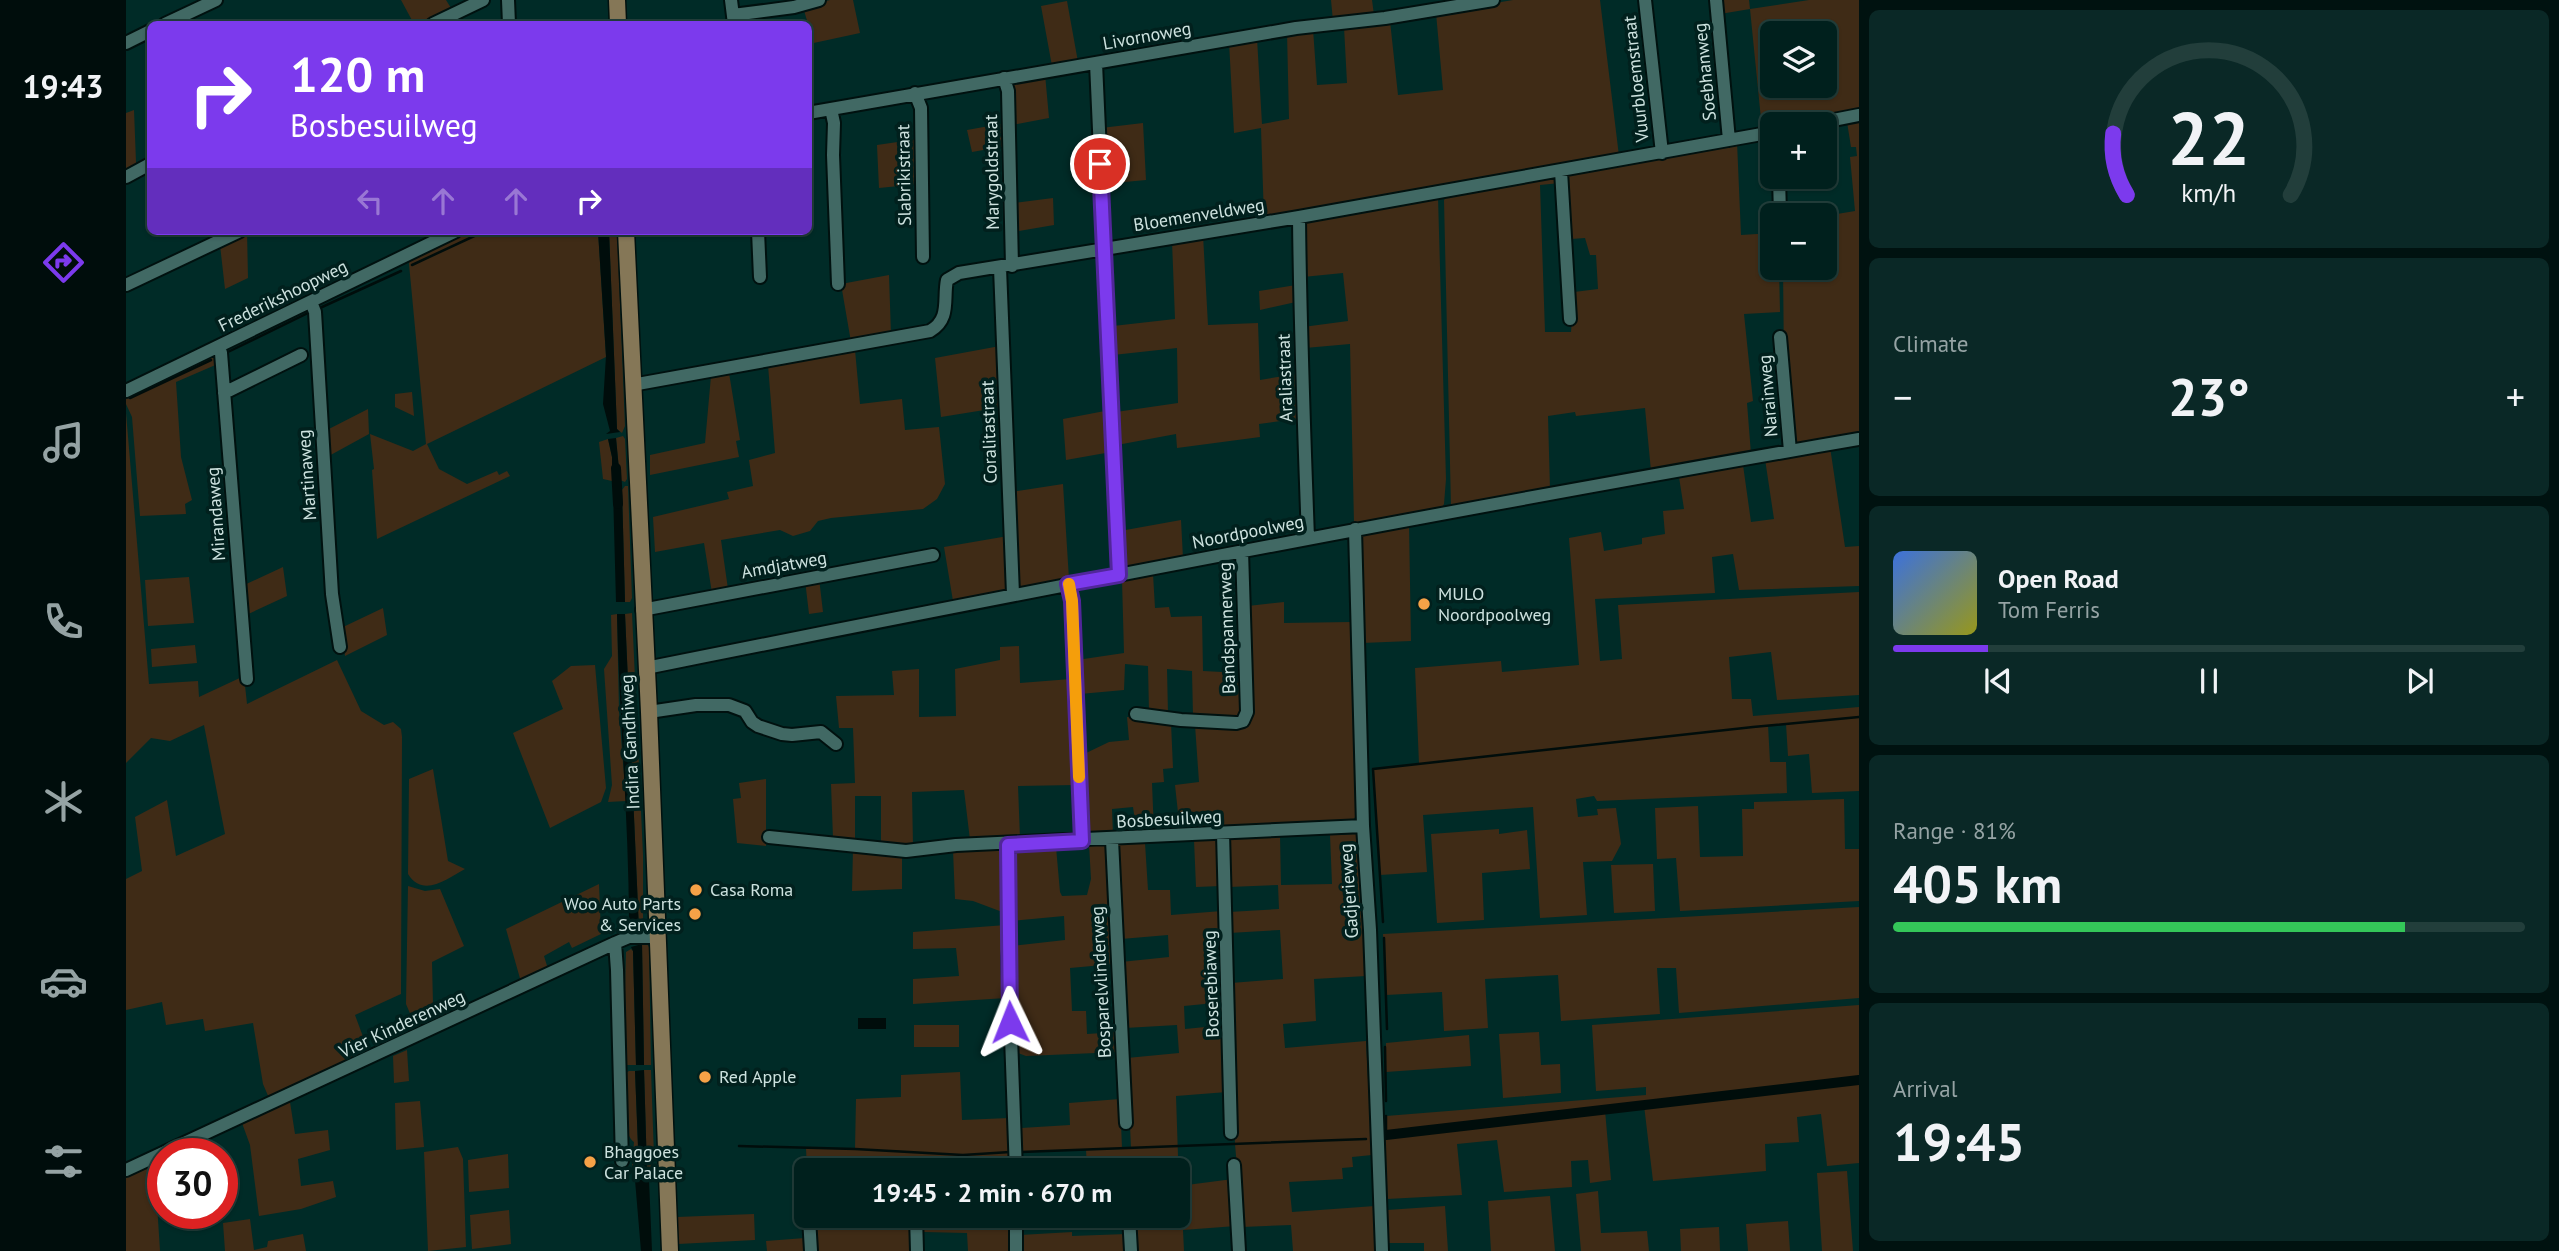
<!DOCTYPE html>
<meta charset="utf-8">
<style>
body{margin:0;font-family:"PT Sans",sans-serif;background:#0a2826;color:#f1f3f6;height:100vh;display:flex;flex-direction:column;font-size:26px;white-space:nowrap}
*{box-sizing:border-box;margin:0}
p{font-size:23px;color:#95a3a4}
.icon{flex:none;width:38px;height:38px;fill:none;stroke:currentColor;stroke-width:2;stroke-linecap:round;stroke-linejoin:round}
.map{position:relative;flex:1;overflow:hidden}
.sheet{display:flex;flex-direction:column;gap:10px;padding:10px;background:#001210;width:700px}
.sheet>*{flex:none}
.banner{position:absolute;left:21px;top:21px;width:665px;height:214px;border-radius:10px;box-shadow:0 2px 5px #0004,0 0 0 2px #223e3b;background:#7c3aed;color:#fff;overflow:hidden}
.controls{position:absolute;left:1634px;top:21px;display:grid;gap:14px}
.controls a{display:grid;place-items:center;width:77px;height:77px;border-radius:10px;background:#00201d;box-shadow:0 2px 5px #0004,0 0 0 2px #223e3b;font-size:35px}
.speed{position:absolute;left:21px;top:1138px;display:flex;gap:14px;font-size:35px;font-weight:700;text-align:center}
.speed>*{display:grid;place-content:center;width:91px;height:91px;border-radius:50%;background:#00201d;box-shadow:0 2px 5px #0004,0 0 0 2px #223e3b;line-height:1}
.speed .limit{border:10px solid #d22;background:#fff;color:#111}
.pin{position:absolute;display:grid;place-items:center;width:60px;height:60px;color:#fff;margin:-30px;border:4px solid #fff;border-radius:50%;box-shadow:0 2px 7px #0007}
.me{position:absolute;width:77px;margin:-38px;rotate:358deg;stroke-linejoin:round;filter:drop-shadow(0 0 5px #0008)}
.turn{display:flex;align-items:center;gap:24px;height:147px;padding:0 28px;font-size:32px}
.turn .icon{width:91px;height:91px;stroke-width:2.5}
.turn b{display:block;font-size:49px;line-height:60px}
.lanes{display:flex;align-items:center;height:66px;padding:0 28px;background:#0003;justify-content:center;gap:35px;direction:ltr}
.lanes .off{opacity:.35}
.big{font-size:52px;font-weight:600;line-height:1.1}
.sheet .tile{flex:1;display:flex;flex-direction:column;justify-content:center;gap:10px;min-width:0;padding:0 24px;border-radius:10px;background:#0a2826}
.sheet .dial{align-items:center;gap:0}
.dial svg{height:182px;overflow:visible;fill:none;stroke:#223e3b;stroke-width:7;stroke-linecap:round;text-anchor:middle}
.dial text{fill:#f1f3f6;stroke:none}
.song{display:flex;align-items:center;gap:21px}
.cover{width:84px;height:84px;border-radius:10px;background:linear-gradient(135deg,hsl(220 70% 55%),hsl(60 70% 35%))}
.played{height:7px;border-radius:4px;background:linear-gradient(90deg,#7c3aed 15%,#223e3b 15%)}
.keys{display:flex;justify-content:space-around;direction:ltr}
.heat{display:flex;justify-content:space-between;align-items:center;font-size:38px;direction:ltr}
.charge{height:10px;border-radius:5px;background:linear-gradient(90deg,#34c759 81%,#223e3b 0)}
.trip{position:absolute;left:668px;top:1158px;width:396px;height:70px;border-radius:10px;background:#00201d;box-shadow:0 2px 5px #0004,0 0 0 2px #223e3b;font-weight:600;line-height:70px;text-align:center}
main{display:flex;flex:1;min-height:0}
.dock{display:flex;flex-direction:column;width:126px;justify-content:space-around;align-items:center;background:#000d0c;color:#95a3a4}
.dock .icon{width:49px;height:49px}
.dock .active{color:#7c3aed}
.dock b{font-size:32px;color:#f1f3f6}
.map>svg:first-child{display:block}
.green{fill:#3f2b16;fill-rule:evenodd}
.water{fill:#000d0b}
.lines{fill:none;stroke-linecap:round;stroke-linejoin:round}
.stream{stroke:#000d0b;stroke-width:2.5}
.canal{stroke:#000d0b;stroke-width:10}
.minor-casing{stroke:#00110f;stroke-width:16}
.major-casing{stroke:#00110f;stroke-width:19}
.minor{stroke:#416964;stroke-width:12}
.major{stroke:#857757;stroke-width:16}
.route-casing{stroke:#51269a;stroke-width:18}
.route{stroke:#7c3aed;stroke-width:12}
.slow{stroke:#f59e0b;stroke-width:12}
.poi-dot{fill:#f6a247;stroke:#01201d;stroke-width:2.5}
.labels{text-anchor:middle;stroke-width:7;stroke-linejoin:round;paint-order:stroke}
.street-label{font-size:18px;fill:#cde2df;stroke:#01201d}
.poi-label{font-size:18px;fill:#cde2df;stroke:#01201d;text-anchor:start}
</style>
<main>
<nav class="dock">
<b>19:43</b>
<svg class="icon active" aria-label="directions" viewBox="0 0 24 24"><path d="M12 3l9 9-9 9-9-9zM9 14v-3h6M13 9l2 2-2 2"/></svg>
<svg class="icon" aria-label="music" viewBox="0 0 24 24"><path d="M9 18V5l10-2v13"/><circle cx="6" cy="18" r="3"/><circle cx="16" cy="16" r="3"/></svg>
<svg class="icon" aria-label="phone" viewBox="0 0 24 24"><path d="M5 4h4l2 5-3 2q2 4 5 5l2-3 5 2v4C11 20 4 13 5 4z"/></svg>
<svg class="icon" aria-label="climate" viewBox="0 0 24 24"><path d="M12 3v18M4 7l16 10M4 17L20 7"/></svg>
<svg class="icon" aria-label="car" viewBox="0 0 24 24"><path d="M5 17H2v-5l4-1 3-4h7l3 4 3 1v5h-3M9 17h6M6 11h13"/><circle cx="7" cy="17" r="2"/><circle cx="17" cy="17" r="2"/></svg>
<svg class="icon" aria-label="filters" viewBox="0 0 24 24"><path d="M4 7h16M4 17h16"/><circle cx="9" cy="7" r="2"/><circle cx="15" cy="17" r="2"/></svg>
</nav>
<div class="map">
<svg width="1733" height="1251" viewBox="0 0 1733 1251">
<rect width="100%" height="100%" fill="#002b27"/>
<path class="green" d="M275 0H320L325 8 294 24H288Z
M704 0H727L734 33 683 44 682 24 677 7Z
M1205 0H1246L1248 15 1207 21Z
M1387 0H1474L1493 156 1138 218 1135 128 1108 133 1103 42 1131 38 1136 124 1163 119 1161 32 1187 29 1191 85 1221 83 1218 27 1264 21 1272 95 1317 90 1310 13Z
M1593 0H1623L1624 9 1683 0H1733V111L1663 124H1647V127L1636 129 1624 9 1594 14ZM1647 33H1699V86H1647Z
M941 1 952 62 926 66 915 6Z
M919 74 923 118 886 125 883 81Z
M8 110 10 162 13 168 0 174V113Z
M1733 120V433L1666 446 1658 363 1657 268H1699V216L1729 211 1724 157 1731 156 1730 147H1725L1721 122Z
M880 123V146L846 152 841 130Z
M1017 123 1020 180 977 184 975 128Z
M1647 135V177H1651V185L1635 188 1632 138Z
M792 139 793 184 753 188 751 145Z
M1611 142 1615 235 1647 233V268H1653L1654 312 1618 314 1627 401 1621 403 1625 454 1525 471 1519 408 1450 416 1449 412 1422 416 1424 489 1325 507 1318 200 1321 196 1434 175V183L1414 185 1419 332H1445L1448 292 1472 289 1470 255H1464L1459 238 1445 239 1442 176Z
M1312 197 1320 479 1318 504 1315 509 1228 523 1224 344 1179 348 1177 327 1222 321 1217 273 1177 277 1178 222Z
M927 198 928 225 887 232V203Z
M121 231 122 278 99 289 94 245Z
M338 231H472L480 357 301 444 313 469 341 484 371 471 373 475 381 471 384 476 251 539 246 470 248 469 244 434 287 451 300 444 283 264 284 258Z
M483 231H491L499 426 496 433 491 429Z
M1077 235 1082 325 1132 323 1134 380 1175 373V418L1133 424 1134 437 1051 448 1050 434 991 445 990 412 1052 403 1051 348 987 355V326L1049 319 1046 241Z
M763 275 765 335 725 342 715 284Z
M1170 285V302L1134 310 1133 291Z
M874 346 877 407 815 417 809 358Z
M729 350 734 404 776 399 779 430 813 427 819 484 811 499 797 509 705 518 692 521 684 531 667 536 654 530 595 540 602 589 586 593 578 543 529 552 527 517 603 499 601 492 627 486 623 460 649 453 642 365Z
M90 354 94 363 50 382 55 457 66 500 59 504 60 514 14 516 6 417 0 404V397Z
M603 373 614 440 610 441 613 457 524 475V455L579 443 585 376Z
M286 392 288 416 269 407V394Z
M242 409 243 434 201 457 199 431Z
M984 410 985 452 940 460 937 419Z
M0 413 23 684 72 681 73 697 118 676 121 704 211 660 235 711 258 725 267 722 275 729 276 737 275 994 229 1015 243 1053 143 1098 137 1084 127 1023 79 1031 77 1019 40 1025 36 1002 0 1010V879L16 871 9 817 41 800 50 856 99 834 78 725 44 741 25 738 0 763Z
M497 436 499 439 501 479 499 482 494 480 490 438Z
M482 439 486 457V481L477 479 473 442Z
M1704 447 1719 547 1733 546V586L1613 590 1607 554 1586 557 1589 593 1469 599 1474 661 1496 659 1492 605 1733 592V695L1651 700 1645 652 1603 657 1606 699H1625L1627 716 1733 707V791L1686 793 1683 754 1662 756 1660 724 1642 725 1644 762H1660L1661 793 1471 801 1468 796 1450 799 1452 817 1472 815 1471 809 1490 808 1495 844 1486 861 1457 862 1461 915 1414 918 1407 807 1297 815 1301 872 1254 875 1247 769 1293 764 1289 668 1375 661 1376 672 1453 665 1443 538 1475 532 1478 551 1516 544V538L1539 534 1537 511 1558 509 1553 477 1617 465 1625 522 1648 519 1639 459Z
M937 484 943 579 892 588 885 492Z
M499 486H502L506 598 504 602H499L496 490Z
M1055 520 1057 558 999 568 994 531Z
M1283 524 1285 641 1236 643 1233 534Z
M882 536 883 588 880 591 827 601 818 547Z
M157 567 161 596 118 616 116 586Z
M1027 574 1029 608 1043 607 1045 617 1076 616 1077 671 1115 673 1116 709 1111 717 1067 716 1066 671 1041 669 1042 714 1023 712 1022 666 999 664 998 690 954 694 951 660 998 653 996 580Z
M63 577 68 623 22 626 19 580Z
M693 578 697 612 683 614 679 580Z
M1158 602V623L1225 622 1231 815 1225 822 1054 831 1049 785 1073 782 1069 725 1117 726 1122 606Z
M257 608 261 635 219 656 215 628Z
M506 613 517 855V930H513L499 614Z
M491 614 493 712 500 801 482 802 486 785 478 669 486 656 485 615Z
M69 645 71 663 26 667 25 649Z
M893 646 894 683 945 679 949 785 892 786 894 838 844 840 838 790 786 792 787 846 755 844V796H729V841L707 838 705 784 729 783 727 728H713L710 696 768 695 766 671 793 669V717L830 716 829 669 874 660V647Z
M469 665 480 788 475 802 424 828 387 733 437 709 426 681 445 666Z
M1001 717 1045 723 1047 768 1037 769 1038 782 1026 783 1028 833 1011 834 1007 807 986 809 987 835 961 833 956 755 983 742 1003 740Z
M307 769 322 861 339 869C321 879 297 898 282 874L283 779Z
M640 779V846L611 843 607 799 615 798 613 783Z
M1718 799 1719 849H1733V901L1554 911 1550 858 1531 859 1529 808 1572 806 1574 857 1617 856 1616 809H1628V802Z
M1373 829V834L1401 830 1404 869 1356 873 1358 920 1311 923 1305 834Z
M1231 834 1240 976 1188 979 1190 1021 1157 1024 1159 1048 1240 1041 1246 1155 1226 1157 1227 1167 1216 1168 1217 1179 1163 1182 1166 1212 1249 1206 1251 1251H1167L1165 1225 1116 1227 1109 1144 1105 983 1157 979 1154 930 1103 933V912L1153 909 1152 885 1103 887 1102 841 1106 838 1154 836 1155 885 1206 884 1204 835Z
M1091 838 1095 886 1070 887 1068 840Z
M983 843 988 964 944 968 946 1011H960L961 1034 992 1032 993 1052 900 1056 889 1052 886 946 939 940 938 916 886 921V850L890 847H930L934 892 936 896 961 895 965 879 963 844Z
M1019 843 1022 890H1044L1045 915 1096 911 1099 1002 1058 1006 1059 1029 1100 1025 1101 1092 1050 1096 1053 1186 1107 1179 1110 1226 1057 1230 1058 1251H1008L1006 1216H1052V1171H961L960 1149 895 1152V1128L944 1125 943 1103 994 1099 996 1148H1005L1001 1058 1053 1053 1051 1025 999 1028 995 962 1043 957 1042 935 995 939 990 844Z
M727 849 776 856V889L726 891Z
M879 849V913L847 901 829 899 827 850Z
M1527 864 1529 911 1488 913 1485 865Z
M473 884 475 934 446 948 443 942 418 956 422 969 395 982 380 929Z
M282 886 299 891 314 889 338 946 306 962 307 1004 314 1019 291 1030 280 1004Z
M1733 907V998L1553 1013 1550 968H1531L1534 1014 1435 1021 1432 975 1359 979 1362 1028 1318 1031 1316 992 1260 995 1257 934Z
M880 925V998L787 1004V979L833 976 830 948 787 949V932Z
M516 944H521L523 947 525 1065H518Z
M505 949 507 951 510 1065H497L500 952Z
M1733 1005V1163L1701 1166 1695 1114 1671 1117 1673 1142 1639 1144 1640 1171 1527 1181 1518 1105 1479 1110 1485 1180 1464 1183 1462 1160 1445 1161 1446 1187 1378 1192 1371 1140 1331 1144 1336 1195 1261 1199 1257 1136 1260 1135V1116L1520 1095V1087L1470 1091 1466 1025Z
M788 1025H833V1047H788Z
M1413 1032 1415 1065 1434 1064 1435 1093 1377 1098 1373 1034Z
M1343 1035 1345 1066 1260 1072V1043Z
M281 1050 283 1081 268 1083 267 1056Z
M518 1070H525L528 1157 526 1158V1168L521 1171Z
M503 1071H509L513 1171 510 1172 506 1168 508 1142C494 1131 498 1091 498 1074Z
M834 1072 836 1120 883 1118 884 1171H681L680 1148 729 1149 730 1099 775 1097V1075Z
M294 1101 298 1147 270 1150 269 1103Z
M164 1102 169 1134 202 1130 204 1150 172 1159 175 1186 207 1181 210 1197 175 1209 133 1216 124 1145 116 1123Z
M332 1147 337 1159 340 1247 302 1251 298 1152Z
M382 1154 383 1188 343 1192 342 1160Z
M25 1164 29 1172 34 1251H0V1175Z
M1721 1171 1727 1251H1696L1691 1173Z
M1472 1191 1475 1233 1521 1231 1523 1251H1455L1450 1194Z
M1424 1196 1429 1251H1365L1362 1201Z
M1319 1206 1322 1251H1298V1243H1262L1261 1210Z
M383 1210 385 1244 346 1249 344 1215Z
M628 1214 629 1240 552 1244 551 1217Z
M689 1216H785L787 1251H691Z
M797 1216H884V1251H842L841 1233 798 1232Z
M124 1219 128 1250 141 1247 142 1241 177 1234 180 1251H99L97 1223Z
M1662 1221 1664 1251H1622L1620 1224Z
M1593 1227 1594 1251H1555L1554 1229Z
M946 1232V1236L1000 1234 1001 1251H894V1235Z
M679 1238 680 1251H641L640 1241Z"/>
<path class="water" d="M472 231H483L491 429 494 432 480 434 484 431 477 404 480 356Z
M490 438 494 480 486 481V457L482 439Z
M487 490H496L499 602H490Z
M491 614H499L513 930H505L503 925C503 821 493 718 491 614Z
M516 944 518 1065H510L507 951 505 947Z
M732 1018H760V1029H732Z
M518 1070 521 1171H513L509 1071Z
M523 1180 526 1251H515L509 1180Z"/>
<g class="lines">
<path class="stream" d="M286 265 359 231
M196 307 275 271
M102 352 182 313
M4 398 85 360
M1257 922 1247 769 1627 727 1733 717
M1258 938 1261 1029
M1259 1047 1260 1101
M1260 1116V1135
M613 1146 729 1149 837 1155 884 1152
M895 1152 1240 1139"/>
<path class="canal" d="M490 468 492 504
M1260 1135 1733 1080"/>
<g class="minor-casing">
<path id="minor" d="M382 0 383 24
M605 0 608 24
M1519 0 1536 153
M1590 0 1603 140
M607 15 668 7 693 0
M39 24 90 0
M307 24 357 0
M0 43 24 31
M970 63 993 575
M878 78 882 91 886 266
M789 93 795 108 797 257
M705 109 708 123 707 155 712 284
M682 113 1170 28 1259 18 1367 0
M1687 124 1733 115
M1435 171 1444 319
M0 177 24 164
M1653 177 1654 215
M1173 217C1174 324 1178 431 1182 538
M632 231 634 277
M874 268 887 594
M0 285 114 231
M185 302 189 312 206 594 214 647
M1654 337 1664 451
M93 347 95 353 121 679
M506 385 804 331C825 319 817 299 821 280L833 273 1173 217 1647 132
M0 391 330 231
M98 393 175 355
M1229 529 1237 826 1244 930 1256 1251
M942 584 946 602 956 841
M516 610 807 555
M520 668C924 587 1327 509 1733 439
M523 712 570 705H603L619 711 626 722 632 726 656 734 666 735 695 732 710 744
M1010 714 1055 720 1110 723 1117 721 1121 712 1116 551
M1097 833 1105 1133
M643 837 780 851 830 845 1237 826
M986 840 1000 1123
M882 845 884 944 882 957 890 1171
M489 943 491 970 496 1161
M1108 1165 1113 1251
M0 1170 489 943 503 937H531
M790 1216 791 1251
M890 1216V1251
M1003 1216 1005 1251
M683 1218 685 1251"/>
</g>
<g class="major-casing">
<path id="major" d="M491 0 492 24
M500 231 523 712 544 1251"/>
</g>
<use href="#minor" class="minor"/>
<use href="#major" class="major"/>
</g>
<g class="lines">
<g class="route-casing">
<path id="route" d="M884 1022 882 845 956 841 946 601 942 584 993 575 974 164"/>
</g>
<use href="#route" class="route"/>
<path class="slow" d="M943 584 946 601 953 777"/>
</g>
<g class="poi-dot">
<circle cx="1298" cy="604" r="7"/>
<circle cx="570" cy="890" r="7"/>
<circle cx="569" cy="914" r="7"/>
<circle cx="579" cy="1077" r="7"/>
<circle cx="464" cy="1162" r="7"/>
</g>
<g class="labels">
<g class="street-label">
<text transform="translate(1021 36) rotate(-10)" y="6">Livornoweg</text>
<text transform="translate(1579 72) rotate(-96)" y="6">Soebhanweg</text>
<text transform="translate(1510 79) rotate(-96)" y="6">Vuurbloemstraat</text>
<text transform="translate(866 172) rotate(-91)" y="6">Marygoldstraat</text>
<text transform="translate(778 175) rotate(-91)" y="6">Slabrikistraat</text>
<text transform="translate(1073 215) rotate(-9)" y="6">Bloemenveldweg</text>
<text transform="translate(157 296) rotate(-26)" y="6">Frederikshoopweg</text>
<text transform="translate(1159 378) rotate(-92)" y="6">Araliastraat</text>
<text transform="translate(1642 396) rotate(-95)" y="6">Narainweg</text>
<text transform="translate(863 432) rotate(-92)" y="6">Coralitastraat</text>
<text transform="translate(181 475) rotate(-94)" y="6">Martinaweg</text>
<text transform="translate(90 514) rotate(-94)" y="6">Mirandaweg</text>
<text transform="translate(1122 532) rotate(-11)" y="6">Noordpoolweg</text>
<text transform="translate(658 565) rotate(-10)" y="6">Amdjatweg</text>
<text transform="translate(1101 628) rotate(-92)" y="6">Bandspannerweg</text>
<text transform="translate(504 742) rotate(-93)" y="6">Indira Gandhiweg</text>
<text transform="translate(1043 819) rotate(-3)" y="6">Bosbesuilweg</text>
<text transform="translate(1223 891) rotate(-94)" y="6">Gadjerieweg</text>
<text transform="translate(975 982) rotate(-93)" y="6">Bosparelvlinderweg</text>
<text transform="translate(1085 984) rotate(-92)" y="6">Boserebiaweg</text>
<text transform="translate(276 1024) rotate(-25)" y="6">Vier Kinderenweg</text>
</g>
<g class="poi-label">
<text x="1312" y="600">MULO<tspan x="1312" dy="21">Noordpoolweg</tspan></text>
<text x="584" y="896">Casa Roma</text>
<text x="555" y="910" text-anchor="end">Woo Auto Parts<tspan x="555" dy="21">&amp; Services</tspan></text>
<text x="593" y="1083">Red Apple</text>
<text x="478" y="1158">Bhaggoes<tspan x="478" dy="21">Car Palace</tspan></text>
</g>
</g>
</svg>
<div class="controls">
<a><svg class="icon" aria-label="layers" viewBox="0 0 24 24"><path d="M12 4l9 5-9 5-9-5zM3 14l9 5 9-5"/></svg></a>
<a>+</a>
<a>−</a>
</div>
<div class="speed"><div class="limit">30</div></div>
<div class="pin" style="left:974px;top:164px;background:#d93025"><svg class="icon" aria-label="arrive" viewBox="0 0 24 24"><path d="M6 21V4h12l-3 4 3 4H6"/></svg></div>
<svg class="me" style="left:884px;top:1022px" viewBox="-20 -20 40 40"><path d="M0-17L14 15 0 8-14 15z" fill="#7c3aed" stroke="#fff" stroke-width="4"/></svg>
<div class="trip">19:45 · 2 min · 670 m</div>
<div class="banner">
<div class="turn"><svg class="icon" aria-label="right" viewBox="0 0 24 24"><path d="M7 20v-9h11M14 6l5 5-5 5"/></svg><div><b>120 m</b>Bosbesuilweg</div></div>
<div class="lanes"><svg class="icon off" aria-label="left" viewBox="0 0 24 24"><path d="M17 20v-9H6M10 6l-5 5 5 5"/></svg><svg class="icon off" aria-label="ahead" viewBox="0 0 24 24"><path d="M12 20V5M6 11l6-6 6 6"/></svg><svg class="icon off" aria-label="ahead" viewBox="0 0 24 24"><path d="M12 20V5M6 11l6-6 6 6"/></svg><svg class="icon" aria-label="right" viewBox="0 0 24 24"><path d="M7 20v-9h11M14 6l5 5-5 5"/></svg></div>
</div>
</div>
<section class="sheet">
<div class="tile dial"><svg viewBox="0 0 100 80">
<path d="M14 69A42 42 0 1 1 86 69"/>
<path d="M14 69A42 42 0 0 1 8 42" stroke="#7c3aed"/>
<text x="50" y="56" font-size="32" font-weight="700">22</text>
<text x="50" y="72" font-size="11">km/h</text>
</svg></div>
<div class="tile"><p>Climate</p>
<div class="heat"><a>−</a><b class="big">23°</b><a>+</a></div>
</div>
<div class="tile">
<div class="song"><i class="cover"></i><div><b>Open Road</b><p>Tom Ferris</p></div></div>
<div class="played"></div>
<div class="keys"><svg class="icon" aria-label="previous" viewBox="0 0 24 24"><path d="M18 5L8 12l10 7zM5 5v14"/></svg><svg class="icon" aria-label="pause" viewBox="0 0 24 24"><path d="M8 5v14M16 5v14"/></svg><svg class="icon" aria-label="next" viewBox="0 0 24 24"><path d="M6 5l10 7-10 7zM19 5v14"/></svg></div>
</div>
<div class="tile"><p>Range · 81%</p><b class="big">405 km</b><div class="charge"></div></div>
<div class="tile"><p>Arrival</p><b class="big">19:45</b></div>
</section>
</main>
